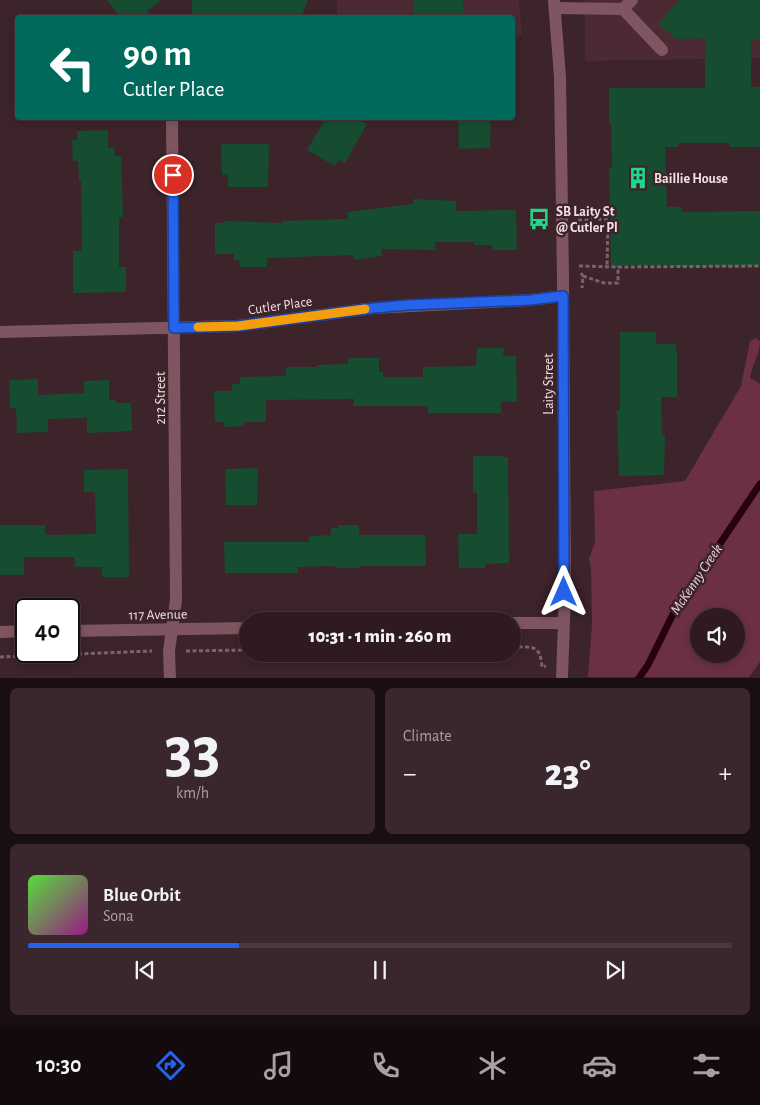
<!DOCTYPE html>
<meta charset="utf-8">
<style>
body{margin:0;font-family:"Alegreya Sans",sans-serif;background:#3a272d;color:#f1f3f6;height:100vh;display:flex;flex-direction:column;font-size:19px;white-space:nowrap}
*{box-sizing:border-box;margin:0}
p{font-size:16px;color:#a7a1a5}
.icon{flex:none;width:28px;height:28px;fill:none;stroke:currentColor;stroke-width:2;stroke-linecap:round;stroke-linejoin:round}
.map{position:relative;height:678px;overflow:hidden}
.sheet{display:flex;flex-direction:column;gap:10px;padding:10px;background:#190e12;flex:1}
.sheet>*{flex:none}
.guide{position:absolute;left:15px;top:15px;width:500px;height:105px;border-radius:5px;box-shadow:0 2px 8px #0003,0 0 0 1px #49383e;background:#00695c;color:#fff;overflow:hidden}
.fabs{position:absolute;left:690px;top:608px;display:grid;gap:10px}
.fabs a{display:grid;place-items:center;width:55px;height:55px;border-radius:50%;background:#2e1a20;box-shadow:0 2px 8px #0003,0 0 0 1px #49383e;font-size:25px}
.speed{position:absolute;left:15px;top:598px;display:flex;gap:10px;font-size:25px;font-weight:700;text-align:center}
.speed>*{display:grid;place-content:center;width:65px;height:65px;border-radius:50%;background:#2e1a20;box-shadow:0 2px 8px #0003,0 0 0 1px #49383e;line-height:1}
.speed .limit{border:2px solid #111;border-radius:8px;background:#fff;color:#111}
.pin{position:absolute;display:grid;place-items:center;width:42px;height:42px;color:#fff;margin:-21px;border:2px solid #fff;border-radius:50%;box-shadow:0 1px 5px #0007}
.me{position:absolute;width:55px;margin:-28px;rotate:0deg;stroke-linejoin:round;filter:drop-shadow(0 0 4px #0008)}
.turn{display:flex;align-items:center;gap:18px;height:105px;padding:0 25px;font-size:22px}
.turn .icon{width:65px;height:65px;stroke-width:2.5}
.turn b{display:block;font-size:35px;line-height:42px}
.big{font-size:38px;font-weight:800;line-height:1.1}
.sheet .card{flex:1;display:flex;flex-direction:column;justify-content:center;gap:8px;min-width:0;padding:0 18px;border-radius:8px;background:#3a272d}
.sheet .dial{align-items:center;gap:0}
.dial b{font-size:65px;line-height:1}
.song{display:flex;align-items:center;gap:15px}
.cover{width:60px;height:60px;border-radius:8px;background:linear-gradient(135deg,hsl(110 70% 55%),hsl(310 70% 35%))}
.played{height:5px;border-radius:2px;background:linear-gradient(90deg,#2563eb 30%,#49383e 30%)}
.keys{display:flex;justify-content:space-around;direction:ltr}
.heat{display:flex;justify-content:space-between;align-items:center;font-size:28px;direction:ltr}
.sheet .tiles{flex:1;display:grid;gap:10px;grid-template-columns:1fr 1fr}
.card:last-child{grid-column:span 2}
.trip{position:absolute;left:239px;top:612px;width:282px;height:50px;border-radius:25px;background:#2e1a20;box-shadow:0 2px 8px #0003,0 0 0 1px #49383e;font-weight:800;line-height:50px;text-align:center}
.tab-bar{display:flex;height:80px;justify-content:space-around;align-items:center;background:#120a0d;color:#a7a1a5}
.tab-bar .icon{width:35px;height:35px}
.tab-bar .selected{color:#2563eb}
.tab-bar b{font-size:22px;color:#f1f3f6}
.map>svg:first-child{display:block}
.built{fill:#4c2a34}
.green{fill:#6b3043;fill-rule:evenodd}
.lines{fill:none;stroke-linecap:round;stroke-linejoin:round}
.stream{stroke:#28000e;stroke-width:7}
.building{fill:#164d31}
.path{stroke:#7b6369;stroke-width:3;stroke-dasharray:4 2.5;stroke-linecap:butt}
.service{stroke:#7e5560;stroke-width:12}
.minor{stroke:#7e5560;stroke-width:12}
.tertiary{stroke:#7e5560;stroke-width:12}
.route-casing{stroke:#184099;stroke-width:12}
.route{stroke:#2563eb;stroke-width:9}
.slow{stroke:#f59e0b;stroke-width:9}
.labels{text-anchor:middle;stroke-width:5;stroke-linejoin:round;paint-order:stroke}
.poi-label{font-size:14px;font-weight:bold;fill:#f3e0e4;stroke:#3d232a;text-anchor:start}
.street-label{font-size:14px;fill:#f3e0e4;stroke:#3d232a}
.water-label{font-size:15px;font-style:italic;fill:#eed3d9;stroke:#3d232a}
</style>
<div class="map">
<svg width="760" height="678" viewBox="0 0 760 678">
<rect width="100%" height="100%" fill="#3d232a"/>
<path class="built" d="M337 0H519L522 35 513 36 512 18 337 17Z
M585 0H760V58L585 61Z"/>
<path class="green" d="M756 338 760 341C760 354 752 365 750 378L760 384V662L749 677H588L592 624 591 568 589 559 595 542 594 491 685 481 741 386 750 341ZM699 616H736V654H699Z"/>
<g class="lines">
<path class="stream" d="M639 678 648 665 674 612 760 484"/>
</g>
<path class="building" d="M107 0H162L147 11 152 18H121Z
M192 0H308L301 18H192Z
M414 0H463V18H414Z
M680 0H760V40H751V87H760V147H729V143H678V147H665L667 207H681V212L760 211V266L672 267V265H611L609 168H612L611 123H609V88H705V38L677 39 658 24Z
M326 118H355L367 124 345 163 339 160 335 166 307 150Z
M458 118H491L490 148 459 149Z
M108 130V148H114L115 156H121L123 217H119V267H126V292L73 293V251H82L81 181H79L78 161H73L72 140H77V131Z
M221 144H269L268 187H228V174L222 175Z
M413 199 456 201V211L516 210 517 250H492V245H474V242H435V250L381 249 382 256 354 260 353 255 267 258V267H240L239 260H234V254H215V223H223V221L282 223V221L348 219 347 212 413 204Z
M620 332H656V344H676V351H677V397H661L662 435H665L664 475 619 476 617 410H620Z
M477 348H504L503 356H516L517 402 501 401V413H428L427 406H353L354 399 266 400V422H244V426L224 427V422H215L214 391H232V384H240V377L286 376V367H317V365L348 364V358H379V372H383V377H423V367L476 366Z
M38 379V395L84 393V381L109 380V400H116V403H131L132 431 87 433V418L48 419V432L17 433 16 408 10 409 9 380Z
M473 456H504V457H508L509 563 485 564V568H459L458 534H477V493H473Z
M258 468 257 505H226L225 469Z
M128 469 129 577H102V567H75V557H24V575H0V525H45V535L96 534 95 492H84V470Z
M338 525H359V535H425L426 566H360V568H335V566L297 567 298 573H225L224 542H309V536L331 535V528H339Z"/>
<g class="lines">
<path class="path" d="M578 220 608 219 607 266
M579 266 618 267
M581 273 583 276 582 288
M583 276 604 283H618V267L760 266
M512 647C533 647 540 644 542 667L546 666
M186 651 248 650
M0 657 152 651"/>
<path class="service" d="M555 8 623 9 632 0
M623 9 662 50"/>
<path class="minor" d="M0 332 237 326 374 308 530 300 563 296
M170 678 169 651 176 600 172 118"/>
<path class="tertiary" d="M554 0 560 77 563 278 565 592 562 678
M512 623H564
M69 631 248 628
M0 632 26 631"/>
</g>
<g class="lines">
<g class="route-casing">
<path id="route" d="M173 175 174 328 238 326 374 308 408 305 530 300 563 296 564 592"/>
</g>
<use href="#route" class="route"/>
<path class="slow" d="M198 327 238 326 365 309"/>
</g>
<defs>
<g id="building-bare" transform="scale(1.725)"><path d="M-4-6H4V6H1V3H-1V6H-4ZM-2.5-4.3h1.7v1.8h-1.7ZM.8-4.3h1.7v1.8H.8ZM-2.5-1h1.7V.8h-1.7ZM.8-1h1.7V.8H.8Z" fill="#1fd887" stroke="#3d232a" stroke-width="2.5" paint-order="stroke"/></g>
<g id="bus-bare" transform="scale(1.725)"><path d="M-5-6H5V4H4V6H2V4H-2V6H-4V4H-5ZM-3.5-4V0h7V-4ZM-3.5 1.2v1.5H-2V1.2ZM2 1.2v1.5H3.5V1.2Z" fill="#1fd887" stroke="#3d232a" stroke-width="2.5" paint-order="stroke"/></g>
</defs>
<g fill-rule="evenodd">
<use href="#building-bare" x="638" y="178"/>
<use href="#bus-bare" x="539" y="219"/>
</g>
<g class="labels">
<g class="poi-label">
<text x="654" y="183">Baillie House</text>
<text x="556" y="216">SB Laity St<tspan x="556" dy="16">@ Cutler Pl</tspan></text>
</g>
<g class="street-label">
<text transform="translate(280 305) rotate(-8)" y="5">Cutler Place</text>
<text transform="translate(548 384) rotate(-90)" y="5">Laity Street</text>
<text transform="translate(160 398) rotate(-90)" y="5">212 Street</text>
<text transform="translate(158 614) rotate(-1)" y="5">117 Avenue</text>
</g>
<g class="water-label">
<text transform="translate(696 579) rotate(-56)" y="5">McKenny Creek</text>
</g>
</g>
</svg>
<div class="fabs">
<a><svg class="icon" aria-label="sound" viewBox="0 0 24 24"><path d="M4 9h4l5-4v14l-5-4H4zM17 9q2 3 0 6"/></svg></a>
</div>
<div class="speed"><div class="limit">40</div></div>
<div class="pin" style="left:173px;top:175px;background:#d93025"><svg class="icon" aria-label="arrive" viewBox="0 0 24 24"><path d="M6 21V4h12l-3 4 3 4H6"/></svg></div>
<svg class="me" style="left:564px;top:592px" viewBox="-20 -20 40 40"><path d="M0-17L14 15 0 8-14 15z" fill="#2563eb" stroke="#fff" stroke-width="4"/></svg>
<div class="trip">10:31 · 1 min · 260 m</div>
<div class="guide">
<div class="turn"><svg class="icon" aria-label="left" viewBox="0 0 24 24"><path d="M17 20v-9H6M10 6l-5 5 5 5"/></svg><div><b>90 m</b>Cutler Place</div></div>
</div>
</div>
<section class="sheet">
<div class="tiles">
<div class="card dial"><b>33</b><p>km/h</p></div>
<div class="card"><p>Climate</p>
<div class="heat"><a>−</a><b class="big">23°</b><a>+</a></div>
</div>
<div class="card">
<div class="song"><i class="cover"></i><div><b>Blue Orbit</b><p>Sona</p></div></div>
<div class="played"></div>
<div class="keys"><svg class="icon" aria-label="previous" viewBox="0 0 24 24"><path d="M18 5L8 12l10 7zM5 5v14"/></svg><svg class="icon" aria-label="pause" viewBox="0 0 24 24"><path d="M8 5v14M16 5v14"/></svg><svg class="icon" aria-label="next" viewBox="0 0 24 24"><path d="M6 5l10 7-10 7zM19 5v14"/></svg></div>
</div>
</div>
</section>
<nav class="tab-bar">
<b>10:30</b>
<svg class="icon selected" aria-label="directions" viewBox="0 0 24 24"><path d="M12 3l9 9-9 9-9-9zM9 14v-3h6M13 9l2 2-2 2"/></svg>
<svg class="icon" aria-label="music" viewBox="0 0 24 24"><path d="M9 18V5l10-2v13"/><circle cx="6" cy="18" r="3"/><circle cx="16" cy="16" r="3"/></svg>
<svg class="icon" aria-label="phone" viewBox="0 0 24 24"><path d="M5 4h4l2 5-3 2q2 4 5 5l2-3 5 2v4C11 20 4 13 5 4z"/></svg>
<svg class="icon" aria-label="climate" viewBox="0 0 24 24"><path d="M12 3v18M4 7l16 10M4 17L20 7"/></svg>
<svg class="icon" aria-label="car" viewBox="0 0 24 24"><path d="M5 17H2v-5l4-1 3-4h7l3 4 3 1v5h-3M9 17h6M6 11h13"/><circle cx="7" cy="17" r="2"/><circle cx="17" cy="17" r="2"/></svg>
<svg class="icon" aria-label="filters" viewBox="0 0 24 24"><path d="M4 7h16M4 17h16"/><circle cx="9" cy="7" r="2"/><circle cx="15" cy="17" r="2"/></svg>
</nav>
